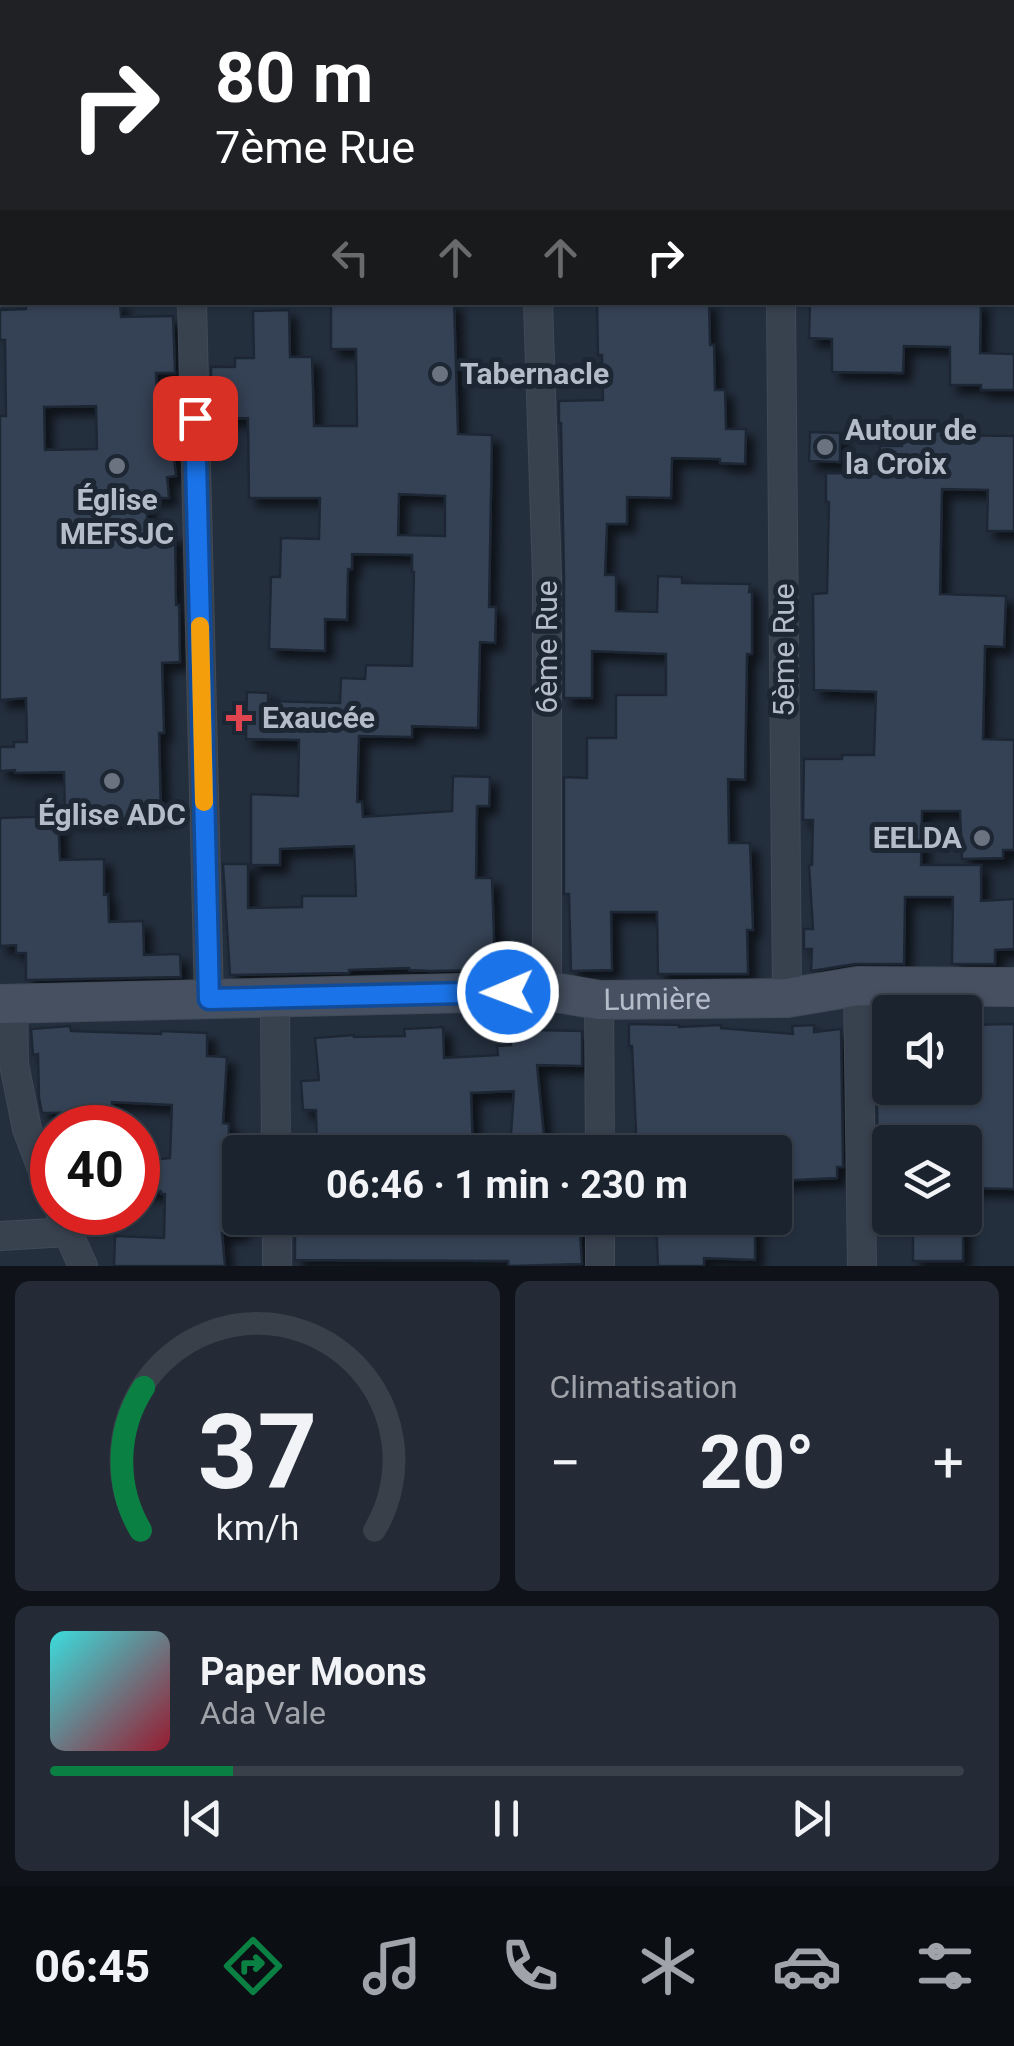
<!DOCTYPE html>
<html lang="fr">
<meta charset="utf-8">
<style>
body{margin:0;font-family:Roboto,sans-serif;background:#242b36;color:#f1f3f6;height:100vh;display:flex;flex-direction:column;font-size:38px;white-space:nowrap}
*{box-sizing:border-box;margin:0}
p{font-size:32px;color:#a0a4aa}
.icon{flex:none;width:55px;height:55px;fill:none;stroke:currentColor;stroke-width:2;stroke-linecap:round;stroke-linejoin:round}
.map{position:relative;height:1266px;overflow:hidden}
.drawer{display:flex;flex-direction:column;gap:15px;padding:15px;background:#0f1319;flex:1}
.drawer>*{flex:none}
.guide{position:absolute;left:0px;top:0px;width:1015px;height:305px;box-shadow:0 2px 8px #0004,0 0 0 2px #39404a;background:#202124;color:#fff;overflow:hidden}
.controls{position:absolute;left:872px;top:995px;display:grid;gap:20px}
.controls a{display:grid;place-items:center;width:110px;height:110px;border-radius:10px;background:#1b232e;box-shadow:0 2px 8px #0004,0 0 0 2px #39404a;font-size:50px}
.speed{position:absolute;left:30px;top:1105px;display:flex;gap:20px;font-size:50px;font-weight:700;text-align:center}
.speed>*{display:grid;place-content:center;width:130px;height:130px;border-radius:50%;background:#1b232e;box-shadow:0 2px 8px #0004,0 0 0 2px #39404a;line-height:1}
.speed .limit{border:15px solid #d22;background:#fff;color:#111}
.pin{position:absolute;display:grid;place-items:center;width:85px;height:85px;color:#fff;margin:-42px;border-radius:20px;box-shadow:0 5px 15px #0006}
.me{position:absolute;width:110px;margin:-55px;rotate:269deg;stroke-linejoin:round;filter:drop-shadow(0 0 8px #0008)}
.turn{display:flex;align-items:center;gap:35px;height:210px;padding:0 50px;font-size:45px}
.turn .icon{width:130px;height:130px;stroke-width:2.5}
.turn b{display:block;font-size:70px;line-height:85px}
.lanes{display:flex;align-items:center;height:95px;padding:0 50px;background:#0003;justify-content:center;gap:50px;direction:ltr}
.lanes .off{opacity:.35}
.big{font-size:75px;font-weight:700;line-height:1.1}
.drawer .card{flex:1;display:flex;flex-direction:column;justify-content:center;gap:15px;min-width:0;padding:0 35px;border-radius:15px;background:#242b36}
.drawer .dial{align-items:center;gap:0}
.dial svg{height:260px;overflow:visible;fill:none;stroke:#39404a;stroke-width:7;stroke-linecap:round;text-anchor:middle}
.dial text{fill:#f1f3f6;stroke:none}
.song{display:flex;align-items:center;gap:30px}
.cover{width:120px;height:120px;border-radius:15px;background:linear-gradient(135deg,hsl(180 70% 55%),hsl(350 70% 35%))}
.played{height:10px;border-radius:5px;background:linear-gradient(90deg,#0b8043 20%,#39404a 20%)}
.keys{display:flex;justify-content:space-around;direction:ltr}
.heat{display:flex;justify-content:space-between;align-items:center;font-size:55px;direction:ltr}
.drawer .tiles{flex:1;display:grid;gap:15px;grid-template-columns:1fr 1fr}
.card:last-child{grid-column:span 2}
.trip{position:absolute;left:222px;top:1135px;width:570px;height:100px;border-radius:10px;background:#1b232e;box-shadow:0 2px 8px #0004,0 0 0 2px #39404a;font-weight:700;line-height:100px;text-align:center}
.tab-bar{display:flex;height:160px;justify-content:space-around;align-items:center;background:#0b0e12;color:#a0a4aa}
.tab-bar .icon{width:70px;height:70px}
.tab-bar .active{color:#0b8043}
.tab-bar b{font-size:45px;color:#f1f3f6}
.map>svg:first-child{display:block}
.building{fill:#364354;stroke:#1f2835;stroke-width:2.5;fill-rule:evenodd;filter:url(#shadow)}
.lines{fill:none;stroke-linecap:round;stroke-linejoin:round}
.street-casing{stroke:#414a57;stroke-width:30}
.secondary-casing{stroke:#414a57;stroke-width:40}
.street{stroke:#38414e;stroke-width:28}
.secondary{stroke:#465061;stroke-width:38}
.route-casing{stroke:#114b97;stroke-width:25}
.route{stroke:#1a73e8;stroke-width:18}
.slow{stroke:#f59e0b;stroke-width:18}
.worship-dot{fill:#6b7280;stroke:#1d2633;stroke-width:4}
.health-dot{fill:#e0444e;stroke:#1d2633;stroke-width:4}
.labels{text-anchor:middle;stroke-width:10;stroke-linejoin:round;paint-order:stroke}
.poi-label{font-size:30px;font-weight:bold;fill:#b4bcc9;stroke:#1d2633;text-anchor:start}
.street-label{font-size:30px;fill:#b4bcc9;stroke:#1d2633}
</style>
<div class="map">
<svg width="1014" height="1266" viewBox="0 0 1014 1266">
<defs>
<filter id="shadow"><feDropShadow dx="8" dy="8" stdDeviation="5" flood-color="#0009"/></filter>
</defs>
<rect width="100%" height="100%" fill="#242f3e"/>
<path class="building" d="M25 302H120L121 317 173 316 175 373H156L158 420H177L178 457 174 458 176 476 167 477 169 498H147V534L175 535 176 605H179L180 662 162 663 164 733H159L161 818 65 820 64 772 15 773V770L0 771V747H14V742H27L26 698 0 700V416H6L5 340H0V310L26 309ZM96 406 97 449 45 450 44 407Z
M331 302H454L458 434 492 435 489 607H496L495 643 480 642 478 728 412 726V737L359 736 357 802H362L363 817 452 811 453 776 490 777 489 806H477L476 878H492L495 970 431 971 409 970V968L349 970V973L230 975 223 864H248V908L302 907V896H356L354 846 280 849V865H251V794L298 796 299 740 246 739 247 692 268 693V701L340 703 341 678 365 679 366 665 412 666 414 572H412V555L352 554V569H348L347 620 325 619V651L269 649 271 577H280L281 538 319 539 320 498H249L248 418 212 419 211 367H235V358H254L253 311 289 310 290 357H312L314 426H357L356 349H331ZM399 494 445 496V536L398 535Z
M597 302H709L710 345H714L715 390H725L726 429H746L745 464 720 463V459L672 458 671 498 627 497V524H607L605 575H616V611L657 612 658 576 682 577V583L750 584 749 592H752V654H747L745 780 728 779 729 843H750L753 930H747L748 974H658L657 912H611L612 970 571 971 569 894H564V777L587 778V738H616V695H666V654L592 651V698H564V576L561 423H559V401L603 400 602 355H598Z
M810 302H981L980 353 1014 354V390H981V385H950V347L904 346 903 373 832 372V339L809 338Z
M902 425 942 426V435L1014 436V531H987L988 490 942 489 940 594 1006 596 1004 647 985 646 983 739 1014 740V850H1003V858L962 859 960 811H922L921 865H981V901L1014 899V949L995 950V964H952L953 897H905L904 964H855L811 971 812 949H804V929H813L809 865H812L813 820H803L804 759H842V755H874L876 692 814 690 813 594 827 593 829 502H826V473L880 474V446H902Z
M810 432 840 433V462L809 461Z
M58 816 60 860 104 859V895L108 894 109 922 143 921 144 955 180 954 181 977 26 980V953H16V945L0 946V818Z
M629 1024 679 1025V1027L721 1025V1028L793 1034 792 1026 814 1025V1032L841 1029 843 1167H837V1178L775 1181V1152H637L632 1046H629Z
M1014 1024V1189L965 1188V1142H890V1166H878L876 1034H890V1088H965V1025Z
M70 1026 71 1031 161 1034V1031L207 1033V1056L227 1057 223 1123 229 1124 228 1164H233V1201H240V1233H222L225 1266H114L115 1236 164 1238 165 1194H161V1191L138 1193V1161L170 1158 172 1105 112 1102V1112L42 1113 39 1098 38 1054 33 1055 31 1029Z
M443 1027 444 1058 498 1055 497 1046 511 1045 510 1029 532 1028V1030L582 1031V1066L537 1065 544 1136 511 1134 514 1091 471 1093 473 1152H391V1149L317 1152 316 1110H303L301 1081 319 1080 315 1038 354 1035V1037L405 1036 404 1029Z
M295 1218H579L582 1264 509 1266 508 1261 295 1260Z
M656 1218H755V1260L704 1258V1266H658Z
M913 1218H963V1261H913Z"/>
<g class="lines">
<g class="street-casing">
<path id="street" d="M166 0 167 2
M530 0V2
M781 2V0
M1012 145H1014
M0 159 2 158
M192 302 209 999
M538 302 547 577V991
M781 302 787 998
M858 986 862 1266
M275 998 276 1152
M599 1000 600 1152
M13 1005 14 1064 27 1129 52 1195
M61 1217 83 1266
M277 1218V1266
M600 1218V1266
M0 1236 68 1232"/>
</g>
<g class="secondary-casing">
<g id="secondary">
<path id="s1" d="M0 1004 547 991 599 1000 787 998 858 986 1014 987"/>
</g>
</g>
<use href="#street" class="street"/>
<use href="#secondary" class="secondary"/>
</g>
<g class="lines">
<g class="route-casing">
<path id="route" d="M195 418 209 999 508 992"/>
</g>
<use href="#route" class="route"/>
<path class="slow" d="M200 626 204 802"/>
</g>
<g class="worship-dot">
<circle cx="440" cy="374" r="10"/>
<circle cx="825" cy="447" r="10"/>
<circle cx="117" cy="466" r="10"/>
<circle cx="112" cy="781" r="10"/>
<circle cx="982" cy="838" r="10"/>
</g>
<path class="health-dot" d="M234 703h10v10h10v10h-10v10h-10v-10h-10v-10h10z"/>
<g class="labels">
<g class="poi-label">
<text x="460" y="384">Tabernacle</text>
<text x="845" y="440">Autour de<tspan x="845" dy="34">la Croix</tspan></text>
<text x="117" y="510" text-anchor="middle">Église<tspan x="117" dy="34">MEFSJC</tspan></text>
<text x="262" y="728">Exaucée</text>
<text x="112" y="825" text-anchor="middle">Église ADC</text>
<text x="962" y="848" text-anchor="end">EELDA</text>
</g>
<g class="street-label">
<text transform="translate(547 647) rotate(-90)" y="10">6ème Rue</text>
<text transform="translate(784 650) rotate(-90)" y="10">5ème Rue</text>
<text dy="10" stroke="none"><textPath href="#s1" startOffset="658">Lumière</textPath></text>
</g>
</g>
</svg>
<div class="controls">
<a><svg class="icon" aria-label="sound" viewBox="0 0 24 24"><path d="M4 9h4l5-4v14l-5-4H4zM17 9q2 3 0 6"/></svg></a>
<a><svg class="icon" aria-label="layers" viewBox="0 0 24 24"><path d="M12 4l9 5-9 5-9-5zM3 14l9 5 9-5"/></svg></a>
</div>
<div class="speed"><div class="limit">40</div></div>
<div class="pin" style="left:195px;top:418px;background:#d93025"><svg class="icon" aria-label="arrive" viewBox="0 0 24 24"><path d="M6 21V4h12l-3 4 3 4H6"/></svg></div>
<svg class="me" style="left:508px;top:992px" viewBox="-20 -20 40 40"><circle r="17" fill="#1a73e8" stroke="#fff" stroke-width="3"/><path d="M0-11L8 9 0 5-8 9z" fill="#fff"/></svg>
<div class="trip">06:46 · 1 min · 230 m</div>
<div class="guide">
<div class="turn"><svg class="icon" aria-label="right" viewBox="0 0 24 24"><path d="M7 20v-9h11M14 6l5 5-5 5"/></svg><div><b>80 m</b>7ème Rue</div></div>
<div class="lanes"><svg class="icon off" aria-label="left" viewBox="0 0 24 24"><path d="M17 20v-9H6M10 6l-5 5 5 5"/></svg><svg class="icon off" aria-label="ahead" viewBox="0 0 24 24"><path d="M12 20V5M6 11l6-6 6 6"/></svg><svg class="icon off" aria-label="ahead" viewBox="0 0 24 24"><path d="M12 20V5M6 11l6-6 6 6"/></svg><svg class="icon" aria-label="right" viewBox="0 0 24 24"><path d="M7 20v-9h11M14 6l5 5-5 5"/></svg></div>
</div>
</div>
<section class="drawer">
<div class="tiles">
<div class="card dial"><svg viewBox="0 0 100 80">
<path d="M14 69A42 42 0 1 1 86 69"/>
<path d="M14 69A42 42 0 0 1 15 25" stroke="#0b8043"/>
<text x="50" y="56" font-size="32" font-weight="700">37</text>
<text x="50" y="72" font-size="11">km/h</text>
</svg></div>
<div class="card"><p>Climatisation</p>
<div class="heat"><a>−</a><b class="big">20°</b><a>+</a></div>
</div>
<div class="card">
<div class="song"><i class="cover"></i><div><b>Paper Moons</b><p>Ada Vale</p></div></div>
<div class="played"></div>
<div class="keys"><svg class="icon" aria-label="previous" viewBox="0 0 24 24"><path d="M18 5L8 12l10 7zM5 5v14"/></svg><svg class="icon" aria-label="pause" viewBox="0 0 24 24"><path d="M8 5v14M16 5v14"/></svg><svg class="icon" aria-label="next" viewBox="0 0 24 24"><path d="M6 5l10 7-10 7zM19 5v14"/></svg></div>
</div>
</div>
</section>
<nav class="tab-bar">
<b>06:45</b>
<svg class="icon active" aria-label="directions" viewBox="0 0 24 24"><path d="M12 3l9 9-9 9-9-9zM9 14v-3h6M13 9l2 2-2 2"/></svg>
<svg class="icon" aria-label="music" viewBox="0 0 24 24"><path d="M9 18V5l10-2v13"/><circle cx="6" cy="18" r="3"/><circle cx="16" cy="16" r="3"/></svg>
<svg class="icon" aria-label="phone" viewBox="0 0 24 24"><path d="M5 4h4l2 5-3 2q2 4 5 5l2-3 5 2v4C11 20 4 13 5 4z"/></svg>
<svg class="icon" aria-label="climate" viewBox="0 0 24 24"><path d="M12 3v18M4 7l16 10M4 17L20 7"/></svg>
<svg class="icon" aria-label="car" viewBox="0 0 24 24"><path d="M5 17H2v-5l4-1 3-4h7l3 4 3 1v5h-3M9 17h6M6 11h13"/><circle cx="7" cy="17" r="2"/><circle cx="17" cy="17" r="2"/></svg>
<svg class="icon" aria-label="filters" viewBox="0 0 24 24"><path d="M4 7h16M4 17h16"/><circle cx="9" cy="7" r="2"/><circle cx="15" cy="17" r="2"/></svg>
</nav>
